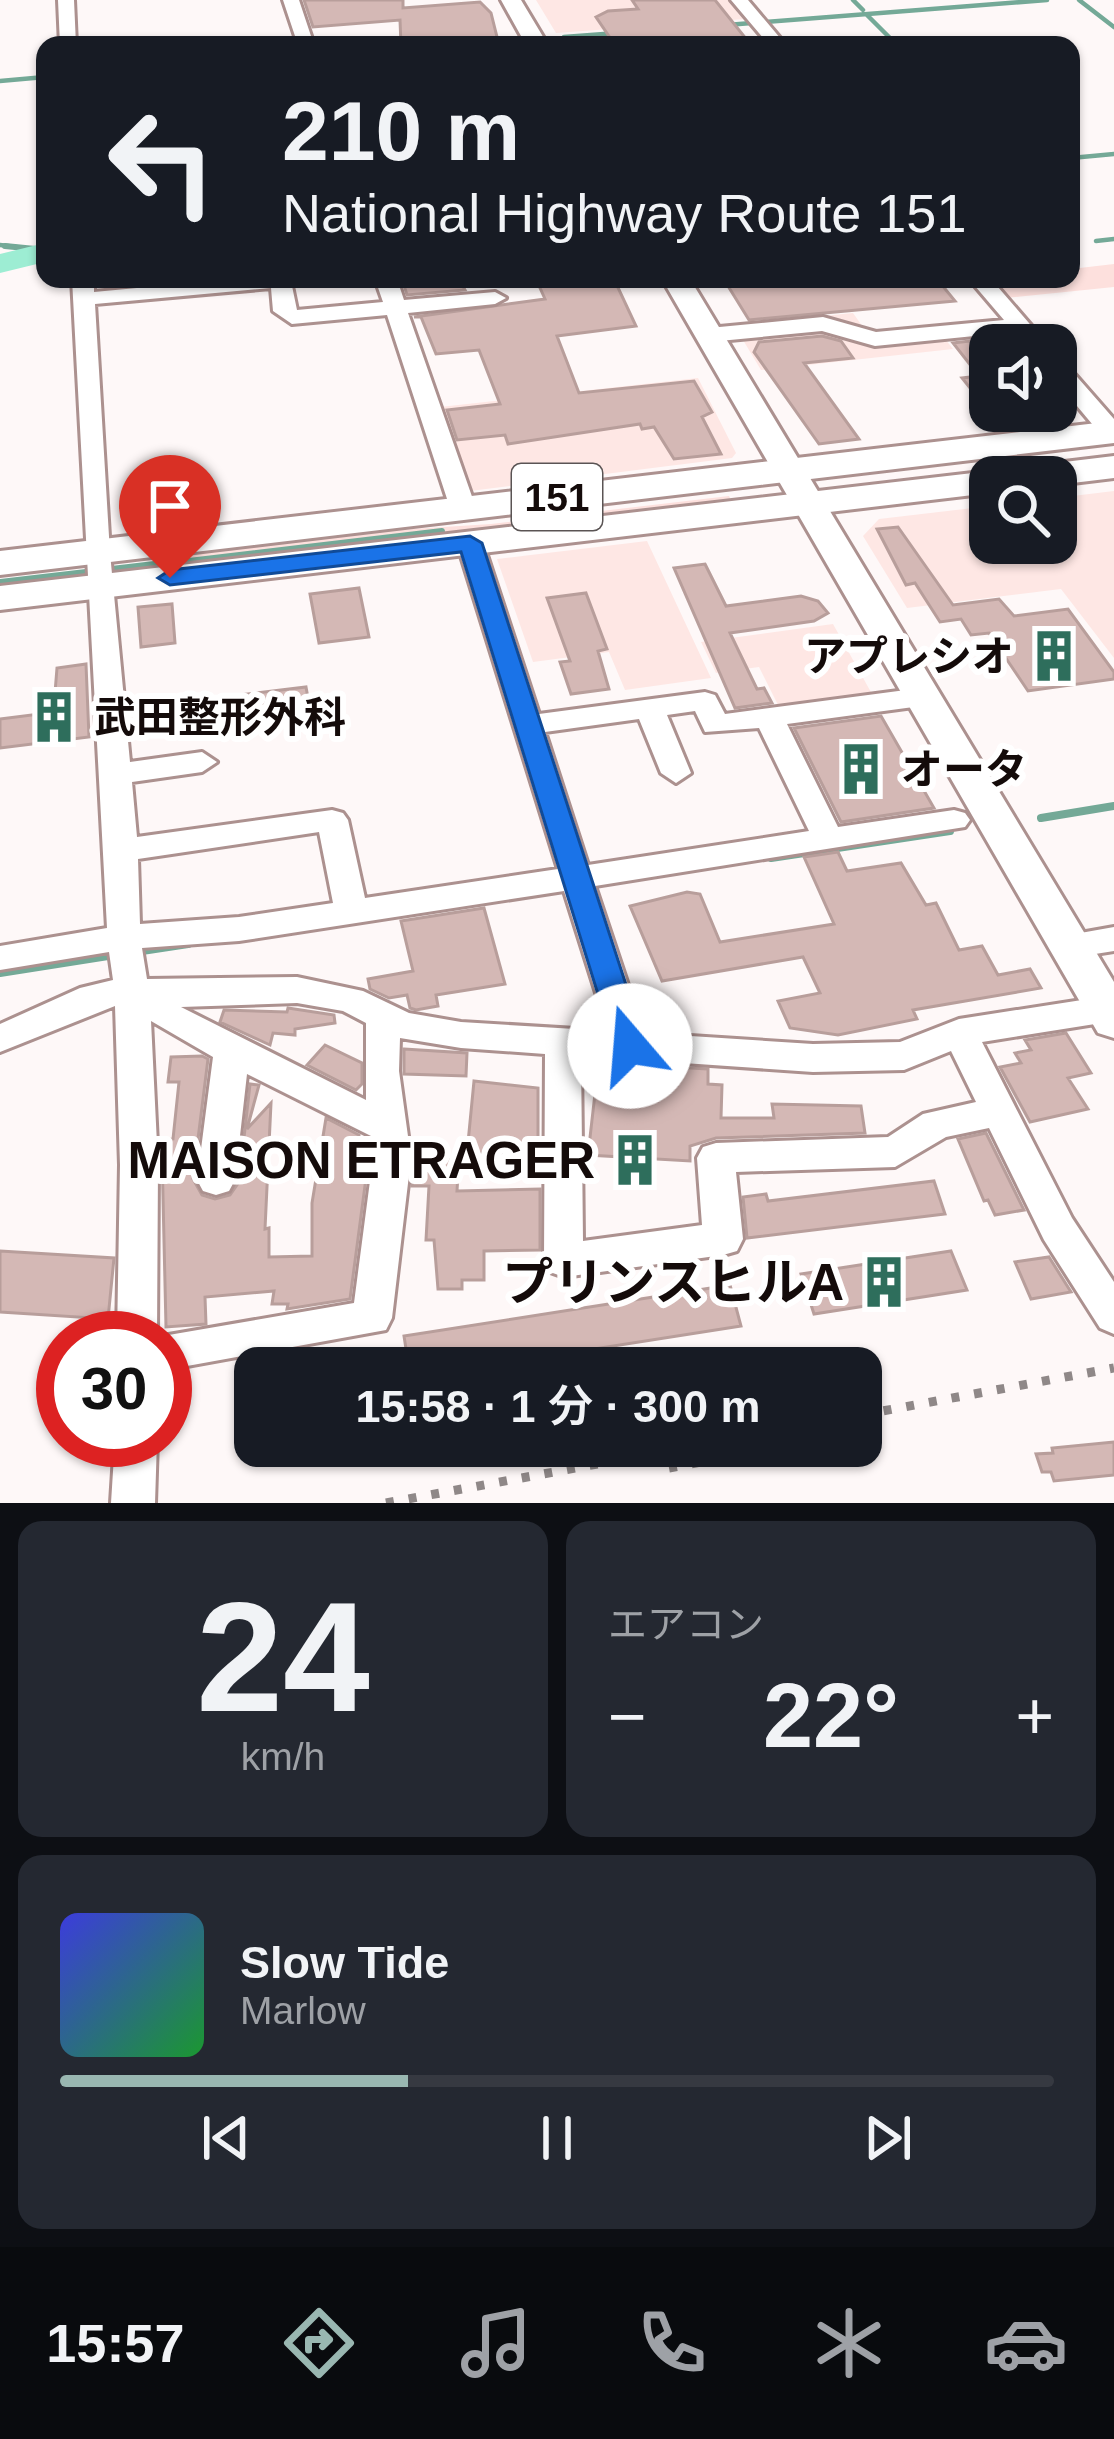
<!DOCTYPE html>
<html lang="ja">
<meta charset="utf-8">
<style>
body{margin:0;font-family:Helvetica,"Noto Sans JP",sans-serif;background:#242831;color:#f1f3f6;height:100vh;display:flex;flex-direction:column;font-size:45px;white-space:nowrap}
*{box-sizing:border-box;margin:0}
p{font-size:39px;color:#9ea1a6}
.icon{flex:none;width:66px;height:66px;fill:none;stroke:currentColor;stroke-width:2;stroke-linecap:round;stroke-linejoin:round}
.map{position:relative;height:1503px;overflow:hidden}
.side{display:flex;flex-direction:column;gap:18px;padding:18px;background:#0d0f14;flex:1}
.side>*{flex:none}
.hud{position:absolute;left:36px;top:36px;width:1044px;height:252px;border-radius:24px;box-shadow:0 3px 9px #0004;background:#171b24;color:#f1f3f6;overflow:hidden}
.fabs{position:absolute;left:969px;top:324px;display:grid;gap:24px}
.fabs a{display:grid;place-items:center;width:108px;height:108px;border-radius:24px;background:#171b24;box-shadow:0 3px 9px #0004;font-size:60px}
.speed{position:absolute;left:36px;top:1311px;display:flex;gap:24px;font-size:60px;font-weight:700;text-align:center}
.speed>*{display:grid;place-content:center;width:156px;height:156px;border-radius:50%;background:#171b24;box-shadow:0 3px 9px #0004;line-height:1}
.speed .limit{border:18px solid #d22;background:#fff;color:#111}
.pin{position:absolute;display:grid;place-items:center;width:102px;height:102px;color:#fff;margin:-123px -51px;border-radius:50% 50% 50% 0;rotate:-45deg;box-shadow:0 0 12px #0007}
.pin .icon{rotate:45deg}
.me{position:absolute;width:132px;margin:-66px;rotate:342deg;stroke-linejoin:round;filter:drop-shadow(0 0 9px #0008)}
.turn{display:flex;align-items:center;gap:42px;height:252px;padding:0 48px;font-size:54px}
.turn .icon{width:156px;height:156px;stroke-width:2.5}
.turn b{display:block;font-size:84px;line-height:102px}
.big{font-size:90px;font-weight:600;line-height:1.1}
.side .tile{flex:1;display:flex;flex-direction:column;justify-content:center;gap:18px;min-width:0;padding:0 42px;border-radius:24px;background:#242831}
.side .dial{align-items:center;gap:0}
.dial b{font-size:156px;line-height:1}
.song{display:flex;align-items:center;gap:36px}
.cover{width:144px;height:144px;border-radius:18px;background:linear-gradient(135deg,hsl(240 70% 55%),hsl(130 70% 35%))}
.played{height:12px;border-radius:6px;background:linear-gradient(90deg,#99b7b1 35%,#363941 35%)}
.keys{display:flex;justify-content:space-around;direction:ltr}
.heat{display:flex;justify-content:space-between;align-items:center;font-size:66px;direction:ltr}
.side .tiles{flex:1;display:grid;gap:18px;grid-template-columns:1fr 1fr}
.tile:last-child{grid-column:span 2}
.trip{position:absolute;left:234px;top:1347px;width:648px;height:120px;border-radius:24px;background:#171b24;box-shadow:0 3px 9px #0004;font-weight:600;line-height:120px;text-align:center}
.tabs{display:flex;height:192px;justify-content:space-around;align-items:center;background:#090b0e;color:#9ea1a6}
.tabs .icon{width:84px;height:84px}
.tabs .current{color:#99b7b1}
.tabs b{font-size:54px;color:#f1f3f6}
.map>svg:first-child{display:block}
.built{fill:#fee7e4}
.green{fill:#fde0dd}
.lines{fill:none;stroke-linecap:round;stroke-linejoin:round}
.stream-far2{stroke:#74a997;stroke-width:4.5}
.stream-far1{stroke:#74a997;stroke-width:6}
.stream{stroke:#74a997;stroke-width:8}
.river{fill:#9dedd3;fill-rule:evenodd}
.building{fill:#d4b8b5;stroke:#b89e9b;stroke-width:3}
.minor-casing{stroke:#ac918f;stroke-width:6}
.major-casing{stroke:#ac918f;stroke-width:6}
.highway-casing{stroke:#ac918f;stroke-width:6}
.minor{fill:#fff;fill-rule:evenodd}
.major{fill:#fff;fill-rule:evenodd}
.highway{fill:#fff;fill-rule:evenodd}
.rail{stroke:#8f8888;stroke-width:9;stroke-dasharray:8 15;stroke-linecap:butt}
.route{fill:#1a73e8;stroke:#114b97;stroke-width:3}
.labels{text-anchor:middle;stroke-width:12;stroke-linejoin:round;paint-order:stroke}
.shield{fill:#fff;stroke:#5a5454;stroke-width:3}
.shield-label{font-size:39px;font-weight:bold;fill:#140b0a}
.poi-label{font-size:42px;font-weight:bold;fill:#140b0a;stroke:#fff;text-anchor:start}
.near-poi-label{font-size:51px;font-weight:bold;fill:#140b0a;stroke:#fff;text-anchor:end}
</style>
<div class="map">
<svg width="1114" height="1503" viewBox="0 0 1114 1503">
<rect width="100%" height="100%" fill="#fef8f8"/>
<path class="built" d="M536 0H729L745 19 556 33Z
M853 313 870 337 938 330 953 349 761 370 734 325Z
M698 378 736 453 732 458 470 491 440 407Z
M1114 491V658L1061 589 907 608 863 536 879 519 990 506V543H1056V498Z
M647 541 711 678 625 690 609 652 533 662 497 559Z
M833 624 872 694 779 707 759 667 716 673 701 642Z"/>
<path class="green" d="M1114 264V287L1005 298 988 279H1071V269Z
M729 496 734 506 153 568 151 557 319 535 491 524Z"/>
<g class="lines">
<path class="stream-far2" d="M853 0 863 10
M1079 0 1114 27
M867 15 897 45
M727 25 1047 0
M564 37 617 33
M490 43 508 42
M0 81 45 77
M1071 158 1114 154
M1096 241 1114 239
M0 245 32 249"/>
<path class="stream-far1" d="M5 246 45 250
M138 567 442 531"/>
<path class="stream" d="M0 583 163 564
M1041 818 1114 806
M771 858 950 831
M142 951 188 944
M0 973 108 956"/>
<path class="river" d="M45 243V262L0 273V254Z"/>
</g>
<path class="building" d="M304 0H403V8L480 2 491 13 499 45H401L400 20 313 27Z
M632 0H715L751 45H615L596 17 608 11 638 9Z
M402 279H459L465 290 407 295Z
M536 279H614L636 326 557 336 579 393 694 381 712 412 702 417 721 454 674 459 654 427 642 429 640 424 508 444 505 435 457 440 447 410 500 404 479 350 436 354 421 317H414L545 299Z
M800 279H937L955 301 749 320 728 286Z
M822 336 841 341 853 358 804 363 859 439 819 444 754 352 759 342Z
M978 340 990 355V413L962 378 979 376 953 343Z
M898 527 953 605 999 599 1014 616 1068 609 1114 672V679L1028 691 989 633 971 635 961 619 940 622 915 583 906 585 877 529Z
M705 564 726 606 801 596 818 601 828 613 814 621 730 633 757 689 764 688 772 703 735 708 674 568Z
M359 588 369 637 319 643 310 594Z
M586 593 607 649 598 651 609 689 571 694 560 662 570 661 547 598Z
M172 604 175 643 141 647 138 607Z
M86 664 89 737 0 748V719L40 714V707L54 705 57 668Z
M306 687 310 709 208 721 205 699Z
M881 716 934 808 841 822 794 728Z
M838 852 847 871 901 863 926 905 936 903 959 950 982 946 998 975 1030 969 1041 988 913 1010 917 1019 838 1035 790 1028 778 1001 820 993 803 957 662 981 630 906 687 892 700 894 720 942 834 924 804 857Z
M484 908 505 984 436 995 438 1006 416 1010 410 1008 407 995 389 998 370 989 368 979 413 971 401 921Z
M288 1008 334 1015 335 1023 295 1029V1035L273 1033 270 1045 220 1022 224 1010 287 1012Z
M1066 1033 1091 1073 1068 1078 1088 1109 1030 1122 1000 1067 1021 1063 1015 1053 1031 1050 1025 1040Z
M325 1045 362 1063V1084L356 1090 307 1065Z
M404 1049 467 1053 466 1076 404 1074Z
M202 1056 208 1059 193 1179 202 1195 215 1199 230 1195 239 1182 250 1084 259 1085 247 1129 271 1103 265 1229 269 1228V1257L312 1256V1203L326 1118 359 1135 356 1163H368L350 1299 287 1309 288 1304H272L274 1291 205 1297 206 1324 166 1327 162 1154 163 1140 173 1139 179 1082H168L171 1057Z
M656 1066 708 1069V1084L722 1085 721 1118H774L772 1104 861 1106 865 1133 716 1138 690 1146V1161L588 1155 598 1067 655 1072Z
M474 1081 538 1088V1152L467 1153Z
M986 1133 1024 1210 995 1215 988 1200 984 1201 958 1139Z
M415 1159H459L457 1191 540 1189V1250L484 1251V1280H462V1289H438L434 1240H426L429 1186H412Z
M934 1181 945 1214 747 1238 743 1197 766 1194 768 1201Z
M0 1251 114 1258 108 1319 0 1312Z
M951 1251 967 1290 814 1314 801 1274Z
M1049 1257 1071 1292 1031 1299 1015 1262Z
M730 1285 741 1326 473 1368H409L404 1336Z
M1114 1442V1475L1054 1481 1051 1472H1042L1036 1454 1053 1453 1052 1448Z"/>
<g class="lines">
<g class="minor-casing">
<path id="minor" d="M58 0H74L76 45H60Z
M283 0H299L314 45H298Z
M731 0H748L786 45H769Z
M72 279H94V292L233 279H314L292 286 297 310 383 302 375 279H397L404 300 495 292 506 298 495 304 408 313 476 508 463 516 450 508 387 315 292 324 273 311 271 288 95 304 110 553 130 762 202 752 217 762 202 772 132 782 137 837 332 810 343 813 348 820 365 898 558 869 457 543 470 535 483 543 539 714 705 692 715 695 725 714 921 688 931 691 935 697 931 703 921 706 787 724 838 827 954 810 965 813 970 820 965 827 595 886 644 1033 813 1044 900 1042 959 1019 1114 995V1021L982 1042 1072 1218 1114 1282V1334L1100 1328 1044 1240 989 1128 946 1137 895 1167 736 1172 743 1239 737 1251 723 1255 564 1277 550 1272 544 1260 545 1054 461 1048 400 1038 399 1071 411 1158 392 1318 386 1330 165 1370V1338H117L120 1165 115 1006 0 1052V1024L80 988 113 980 109 952 0 970V946L107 928ZM695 711 705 732 759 728 809 831 588 865 545 732 639 719 661 773 676 783 691 773 667 715ZM319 832 333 903 239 917 140 924 138 859ZM564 891 608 1031 461 1022 409 1013 363 991 297 977 147 979 142 948 239 941ZM297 1003 343 1011 366 1023V1100L181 1007ZM151 1021 213 1057 197 1180 203 1191 216 1195 229 1191 235 1180 247 1074 371 1136 373 1158 354 1303 157 1337 158 1165ZM951 1051 976 1102 923 1114 888 1137 716 1143 703 1147 697 1158 702 1225 583 1241 581 1056 813 1072 904 1070Z
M969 279H991L1048 345H1025L1014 332 875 346 822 331 709 342 698 335 709 328 823 317 876 332 1004 320Z
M1056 360 1064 362 1114 419V439L1103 437 1056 381Z
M1114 927V951L1070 958 1058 955 1053 946 1058 937Z
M115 1440H157L155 1503H111Z"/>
</g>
<g class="major-casing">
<path id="major" d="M501 0H521L548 45H526Z
M662 279H690L1114 982V1038L1098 1033Z"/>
</g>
<g class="highway-casing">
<path id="highway" d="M1114 421V443L0 575V551Z
M1114 456V478L1056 485V477H1012L1018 469 1031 466Z
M990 471 1005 477H990V493L0 610V586Z"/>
</g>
<use href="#minor" class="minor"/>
<use href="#major" class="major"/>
<use href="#highway" class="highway"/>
<path class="rail" d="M861 1415 1114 1368
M669 1468 787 1446
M386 1503 695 1446"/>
</g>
<path class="route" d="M470 536 482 543 646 1046 642 1054H619L614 1046 461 552 170 585 158 578 170 570Z"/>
<defs>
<g id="building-bare" transform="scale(4.14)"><path d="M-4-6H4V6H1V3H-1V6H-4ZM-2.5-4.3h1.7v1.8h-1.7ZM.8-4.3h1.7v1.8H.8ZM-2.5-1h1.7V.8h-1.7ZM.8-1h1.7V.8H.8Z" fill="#2e6e5c" stroke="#fff" stroke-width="2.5" paint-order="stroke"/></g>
</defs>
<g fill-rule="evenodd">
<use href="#building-bare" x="1054" y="656"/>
<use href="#building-bare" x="54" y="717"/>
<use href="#building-bare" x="861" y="769"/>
<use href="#building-bare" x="635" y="1160"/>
<use href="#building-bare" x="884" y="1282"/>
</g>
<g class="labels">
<rect class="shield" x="512" y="464" width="90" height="66" rx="9"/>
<g class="shield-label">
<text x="557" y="511">151</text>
</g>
<g class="poi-label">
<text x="1014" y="671" text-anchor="end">アプレシオ</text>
<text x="94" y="732">武田整形外科</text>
<text x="901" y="784">オータ</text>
</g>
<g class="near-poi-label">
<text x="595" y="1178">MAISON ETRAGER</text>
<text x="844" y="1300">プリンスヒルA</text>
</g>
</g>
</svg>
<div class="fabs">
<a><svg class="icon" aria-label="sound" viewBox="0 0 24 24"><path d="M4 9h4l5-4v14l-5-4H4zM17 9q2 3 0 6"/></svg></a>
<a><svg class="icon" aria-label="search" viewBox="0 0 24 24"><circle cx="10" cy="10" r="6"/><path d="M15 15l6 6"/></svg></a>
</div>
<div class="speed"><div class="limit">30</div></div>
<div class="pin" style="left:170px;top:578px;background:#d93025"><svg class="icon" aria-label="arrive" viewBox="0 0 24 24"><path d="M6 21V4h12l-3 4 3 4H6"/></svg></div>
<svg class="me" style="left:630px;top:1046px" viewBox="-20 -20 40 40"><circle r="19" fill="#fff"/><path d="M0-13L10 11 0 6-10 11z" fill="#1a73e8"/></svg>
<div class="trip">15:58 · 1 分 · 300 m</div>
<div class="hud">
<div class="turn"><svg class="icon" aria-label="left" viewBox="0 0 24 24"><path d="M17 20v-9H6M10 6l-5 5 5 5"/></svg><div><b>210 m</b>National Highway Route 151</div></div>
</div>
</div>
<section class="side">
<div class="tiles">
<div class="tile dial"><b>24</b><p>km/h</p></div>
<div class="tile"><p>エアコン</p>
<div class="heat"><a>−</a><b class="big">22°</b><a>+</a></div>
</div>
<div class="tile">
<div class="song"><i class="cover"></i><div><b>Slow Tide</b><p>Marlow</p></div></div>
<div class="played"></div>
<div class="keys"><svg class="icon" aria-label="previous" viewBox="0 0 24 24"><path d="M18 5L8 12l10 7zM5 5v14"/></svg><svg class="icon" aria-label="pause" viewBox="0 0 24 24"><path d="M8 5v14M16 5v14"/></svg><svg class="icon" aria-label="next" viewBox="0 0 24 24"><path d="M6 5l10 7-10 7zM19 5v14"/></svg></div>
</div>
</div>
</section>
<nav class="tabs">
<b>15:57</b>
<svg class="icon current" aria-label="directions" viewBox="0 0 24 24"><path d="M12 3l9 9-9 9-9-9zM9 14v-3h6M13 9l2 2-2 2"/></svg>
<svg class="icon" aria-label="music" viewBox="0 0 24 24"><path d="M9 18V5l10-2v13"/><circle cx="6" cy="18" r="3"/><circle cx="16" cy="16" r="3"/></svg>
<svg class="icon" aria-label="phone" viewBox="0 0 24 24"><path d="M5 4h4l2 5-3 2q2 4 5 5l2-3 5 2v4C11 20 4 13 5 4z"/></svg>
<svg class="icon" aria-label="climate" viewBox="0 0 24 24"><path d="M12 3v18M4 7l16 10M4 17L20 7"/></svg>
<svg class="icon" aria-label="car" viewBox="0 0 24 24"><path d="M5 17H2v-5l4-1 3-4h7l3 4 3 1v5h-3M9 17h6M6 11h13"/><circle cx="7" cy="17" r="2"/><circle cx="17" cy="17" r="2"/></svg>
</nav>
